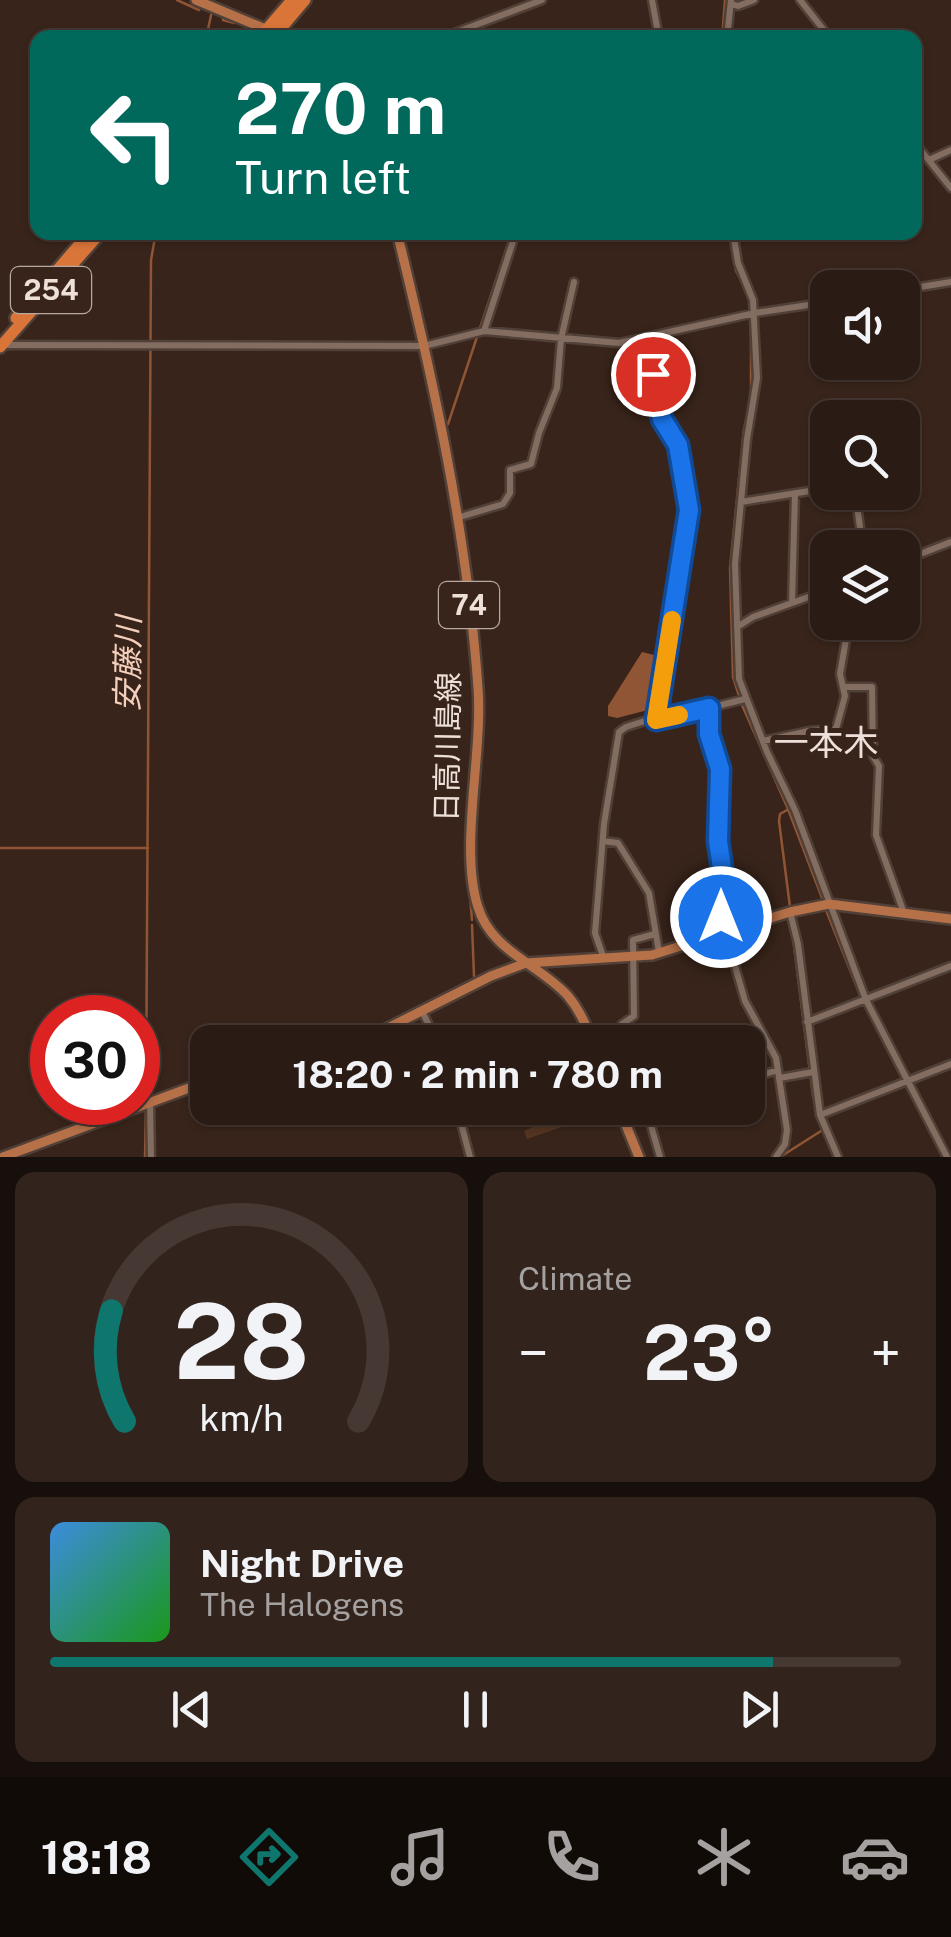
<!DOCTYPE html>
<meta charset="utf-8">
<style>
body{margin:0;font-family:"Public Sans","Noto Sans JP",sans-serif;background:#32241d;color:#f1f3f6;height:100vh;display:flex;flex-direction:column;font-size:38px;white-space:nowrap}
*{box-sizing:border-box;margin:0}
p{font-size:32px;color:#a5a1a0}
.icon{flex:none;width:55px;height:55px;fill:none;stroke:currentColor;stroke-width:2;stroke-linecap:round;stroke-linejoin:round}
.map{position:relative;height:1157px;overflow:hidden}
.details{display:flex;flex-direction:column;gap:15px;padding:15px;background:#170f0b;flex:1}
.details>*{flex:none}
.banner{position:absolute;left:30px;top:30px;width:892px;height:210px;border-radius:20px;box-shadow:0 2px 8px #0004,0 0 0 2px #463934;background:#00695c;color:#fff;overflow:hidden}
.buttons{position:absolute;left:810px;top:270px;display:grid;gap:20px}
.buttons a{display:grid;place-items:center;width:110px;height:110px;border-radius:20px;background:#2a1b14;box-shadow:0 2px 8px #0004,0 0 0 2px #463934;font-size:50px}
.speed{position:absolute;left:30px;top:995px;display:flex;gap:20px;font-size:50px;font-weight:700;text-align:center}
.speed>*{display:grid;place-content:center;width:130px;height:130px;border-radius:50%;background:#2a1b14;box-shadow:0 2px 8px #0004,0 0 0 2px #463934;line-height:1}
.speed .limit{border:15px solid #d22;background:#fff;color:#111}
.pin{position:absolute;display:grid;place-items:center;width:85px;height:85px;color:#fff;margin:-42px;border:5px solid #fff;border-radius:50%;box-shadow:0 2px 10px #0007}
.me{position:absolute;width:110px;margin:-55px;rotate:0deg;stroke-linejoin:round;filter:drop-shadow(0 0 8px #0008)}
.turn{display:flex;align-items:center;gap:35px;height:210px;padding:0 40px;font-size:45px}
.turn .icon{width:130px;height:130px;stroke-width:2.5}
.turn b{display:block;font-size:70px;line-height:85px}
.big{font-size:75px;font-weight:700;line-height:1.1}
.details .widget{flex:1;display:flex;flex-direction:column;justify-content:center;gap:15px;min-width:0;padding:0 35px;border-radius:20px;background:#32241d}
.details .dial{align-items:center;gap:0}
.dial svg{height:260px;overflow:visible;fill:none;stroke:#463934;stroke-width:7;stroke-linecap:round;text-anchor:middle}
.dial text{fill:#f1f3f6;stroke:none}
.song{display:flex;align-items:center;gap:30px}
.cover{width:120px;height:120px;border-radius:15px;background:linear-gradient(135deg,hsl(210 70% 55%),hsl(120 70% 35%))}
.played{height:10px;border-radius:5px;background:linear-gradient(90deg,#0f766e 85%,#463934 85%)}
.keys{display:flex;justify-content:space-around;direction:ltr}
.heat{display:flex;justify-content:space-between;align-items:center;font-size:55px;direction:ltr}
.details .tiles{flex:1;display:grid;gap:15px;grid-template-columns:1fr 1fr}
.widget:last-child{grid-column:span 2}
.trip{position:absolute;left:190px;top:1025px;width:575px;height:100px;border-radius:20px;background:#2a1b14;box-shadow:0 2px 8px #0004,0 0 0 2px #463934;font-weight:700;line-height:100px;text-align:center}
.dock{display:flex;height:160px;justify-content:space-around;align-items:center;background:#110b08;color:#a5a1a0}
.dock .icon{width:70px;height:70px}
.dock .selected{color:#0f766e}
.dock b{font-size:45px;color:#f1f3f6}
.map>svg:first-child{display:block}
.green{fill:#543422}
.water{fill:#8f5535}
.lines{fill:none;stroke-linecap:round;stroke-linejoin:round}
.stream{stroke:#8f5535;stroke-width:2.5}
.minor-casing{stroke:#504037;stroke-width:11}
.major-casing{stroke:#504037;stroke-width:14}
.highway-casing{stroke:#504037;stroke-width:16}
.minor{stroke:#836c60;stroke-width:6}
.major{stroke:#b77149;stroke-width:9}
.highway{stroke:#da7539;stroke-width:11}
.route-casing{stroke:#114b97;stroke-width:25}
.route{stroke:#1a73e8;stroke-width:18}
.slow{stroke:#f59e0b;stroke-width:18}
.labels{text-anchor:middle;stroke-width:10;stroke-linejoin:round;paint-order:stroke}
.shield{fill:#38241a;stroke:#b7a8a0;stroke-width:2.5}
.shield-label{font-size:28px;font-weight:bold;fill:#ede0d9}
.street-label{font-size:30px;fill:#ede0d9;stroke:#38241a}
.water-label{font-size:32px;font-style:italic;fill:#f3cfbc;stroke:#38241a}
.quarter-label{font-size:35px;fill:#ede0d9;stroke:#38241a}
</style>
<div class="map">
<svg width="951" height="1157" viewBox="0 0 951 1157">
<rect width="100%" height="100%" fill="#38241a"/>
<path class="green" d="M570 1110 577 1119 576 1122 527 1139 524 1131Z"/>
<path class="water" d="M642 652 654 655 656 661 648 710 617 718 608 716V706Z"/>
<g class="lines">
<path class="stream" d="M177 0 199 10
M223 16V20L234 23
M243 25 251 29
M206 38 212 11
M722 38 725 0
M729 232 736 271 743 284
M751 397V315
M750 405 744 429 730 568 733 677 742 705 788 809 824 903
M448 424 512 232
M455 527 472 668
M787 810 780 814 779 821 790 907
M0 848H148
M469 884 472 920
M826 910 862 1000 938 1147
M472 925 474 976
M792 930 813 1096 834 1157
M146 1097 151 260 156 232
M454 1108 466 1157
M145 1157 146 1107
M780 1157 821 1131"/>
<g class="minor-casing">
<path id="minor" d="M652 0 659 38
M800 0 830 38
M732 4 738 6 754 0
M441 38 542 0
M727 38 731 0
M915 143 951 188
M929 160 951 150
M733 232 738 263 753 300 757 378 747 439 735 564 739 679 767 752 795 810 866 1000 947 1157
M902 290 951 282
M484 331 516 232
M3 345 424 346 484 331 619 343 755 313 828 302
M855 492 860 527 858 548
M741 502 828 488
M460 517 503 504 510 493V470L531 464 539 433 557 388 561 339 574 282
M902 561 951 542
M792 603 795 494
M737 627 753 617 828 590
M843 687H872L873 756 879 766 876 835 904 913
M745 699 709 708V734L720 769 718 841 726 895 721 917 745 1001 776 1058 787 1130 785 1144 776 1157
M656 719 709 708
M763 741 809 731 836 729 845 696 840 674 849 622
M603 841 618 843 649 893 659 952
M790 912 798 944 820 1115 838 1157
M604 959 595 933 604 824 619 732 626 727 657 717 689 510 678 445 662 419 646 338
M422 1011 437 1042
M807 1022 951 966
M627 1042 622 1024 634 1016 633 940 655 934
M780 1078 813 1072
M748 1079 778 1070
M150 1101 151 1157
M457 1108 470 1157
M646 1108 660 1157
M820 1115 951 1064"/>
</g>
<g class="major-casing">
<path id="major" d="M196 0 287 38
M397 232C434 383 467 533 478 688 483 754 459 848 478 907 491 951 539 964 568 996 580 1010 586 1026 593 1042
M360 1042 491 976 526 963 652 955 790 912 829 904 951 919
M619 1108 639 1157
M3 1157 208 1081"/>
</g>
<g class="highway-casing">
<path id="highway" d="M259 38 292 0
M273 38 305 0
M16 318 90 232
M0 347 101 232"/>
</g>
<use href="#minor" class="minor"/>
<use href="#major" class="major"/>
<use href="#highway" class="highway"/>
</g>
<g class="lines">
<g class="route-casing">
<path id="route" d="M653 374 662 419 678 445 689 510 656 720 709 708V734L720 769 718 841 726 895 721 917"/>
</g>
<use href="#route" class="route"/>
<path class="slow" d="M672 620 656 720 679 715"/>
</g>
<g class="labels">
<g class="shield">
<rect x="11" y="267" width="80" height="46" rx="8"/>
<rect x="439" y="582" width="60" height="46" rx="8"/>
</g>
<g class="shield-label">
<text x="51" y="300">254</text>
<text x="469" y="615">74</text>
</g>
<g class="street-label">
<text transform="translate(448 747) rotate(-89)" y="10">日高川島線</text>
</g>
<g class="water-label">
<text transform="translate(128 664) rotate(-89)" y="11">安藤川</text>
</g>
<g class="quarter-label">
<text x="826" y="755">一本木</text>
</g>
</g>
</svg>
<div class="buttons">
<a><svg class="icon" aria-label="sound" viewBox="0 0 24 24"><path d="M4 9h4l5-4v14l-5-4H4zM17 9q2 3 0 6"/></svg></a>
<a><svg class="icon" aria-label="search" viewBox="0 0 24 24"><circle cx="10" cy="10" r="6"/><path d="M15 15l6 6"/></svg></a>
<a><svg class="icon" aria-label="layers" viewBox="0 0 24 24"><path d="M12 4l9 5-9 5-9-5zM3 14l9 5 9-5"/></svg></a>
</div>
<div class="speed"><div class="limit">30</div></div>
<div class="pin" style="left:653px;top:374px;background:#d93025"><svg class="icon" aria-label="arrive" viewBox="0 0 24 24"><path d="M6 21V4h12l-3 4 3 4H6"/></svg></div>
<svg class="me" style="left:721px;top:917px" viewBox="-20 -20 40 40"><circle r="17" fill="#1a73e8" stroke="#fff" stroke-width="3"/><path d="M0-11L8 9 0 5-8 9z" fill="#fff"/></svg>
<div class="trip">18:20 · 2 min · 780 m</div>
<div class="banner">
<div class="turn"><svg class="icon" aria-label="left" viewBox="0 0 24 24"><path d="M17 20v-9H6M10 6l-5 5 5 5"/></svg><div><b>270 m</b>Turn left</div></div>
</div>
</div>
<section class="details">
<div class="tiles">
<div class="widget dial"><svg viewBox="0 0 100 80">
<path d="M14 69A42 42 0 1 1 86 69"/>
<path d="M14 69A42 42 0 0 1 10 35" stroke="#0f766e"/>
<text x="50" y="56" font-size="32" font-weight="700">28</text>
<text x="50" y="72" font-size="11">km/h</text>
</svg></div>
<div class="widget"><p>Climate</p>
<div class="heat"><a>−</a><b class="big">23°</b><a>+</a></div>
</div>
<div class="widget">
<div class="song"><i class="cover"></i><div><b>Night Drive</b><p>The Halogens</p></div></div>
<div class="played"></div>
<div class="keys"><svg class="icon" aria-label="previous" viewBox="0 0 24 24"><path d="M18 5L8 12l10 7zM5 5v14"/></svg><svg class="icon" aria-label="pause" viewBox="0 0 24 24"><path d="M8 5v14M16 5v14"/></svg><svg class="icon" aria-label="next" viewBox="0 0 24 24"><path d="M6 5l10 7-10 7zM19 5v14"/></svg></div>
</div>
</div>
</section>
<nav class="dock">
<b>18:18</b>
<svg class="icon selected" aria-label="directions" viewBox="0 0 24 24"><path d="M12 3l9 9-9 9-9-9zM9 14v-3h6M13 9l2 2-2 2"/></svg>
<svg class="icon" aria-label="music" viewBox="0 0 24 24"><path d="M9 18V5l10-2v13"/><circle cx="6" cy="18" r="3"/><circle cx="16" cy="16" r="3"/></svg>
<svg class="icon" aria-label="phone" viewBox="0 0 24 24"><path d="M5 4h4l2 5-3 2q2 4 5 5l2-3 5 2v4C11 20 4 13 5 4z"/></svg>
<svg class="icon" aria-label="climate" viewBox="0 0 24 24"><path d="M12 3v18M4 7l16 10M4 17L20 7"/></svg>
<svg class="icon" aria-label="car" viewBox="0 0 24 24"><path d="M5 17H2v-5l4-1 3-4h7l3 4 3 1v5h-3M9 17h6M6 11h13"/><circle cx="7" cy="17" r="2"/><circle cx="17" cy="17" r="2"/></svg>
</nav>
